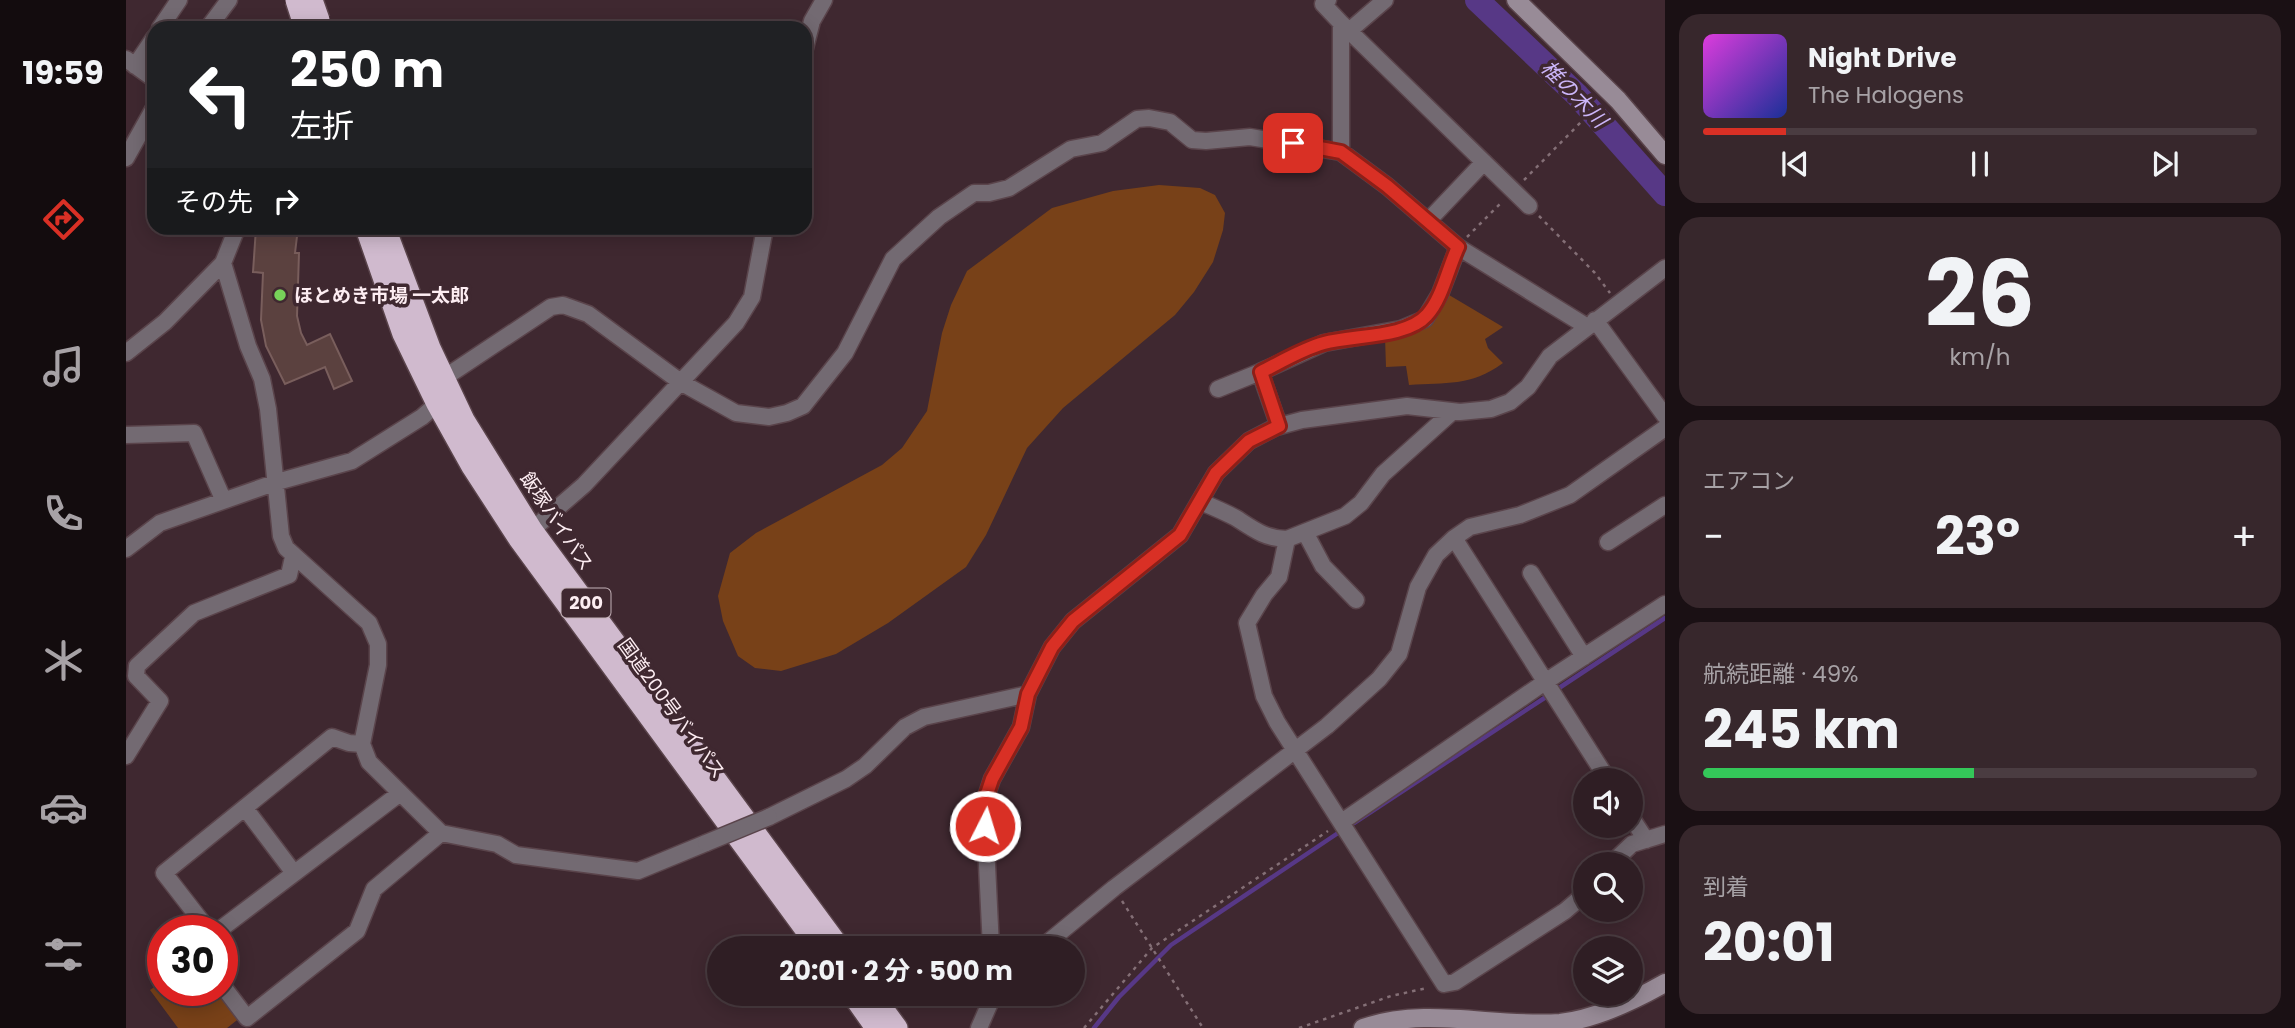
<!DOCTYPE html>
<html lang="ja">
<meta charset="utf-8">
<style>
body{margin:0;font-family:Poppins,"Noto Sans JP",sans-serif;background:#37272c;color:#f1f3f6;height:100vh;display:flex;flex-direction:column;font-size:26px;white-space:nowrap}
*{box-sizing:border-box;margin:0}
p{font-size:23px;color:#a7a2a6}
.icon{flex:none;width:38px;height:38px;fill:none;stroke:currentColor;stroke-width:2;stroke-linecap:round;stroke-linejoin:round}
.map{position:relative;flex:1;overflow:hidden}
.side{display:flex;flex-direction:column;gap:14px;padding:14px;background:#1a1014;width:630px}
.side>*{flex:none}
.guide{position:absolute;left:21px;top:21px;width:665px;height:214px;border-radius:21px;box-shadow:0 4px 18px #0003,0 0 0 2px #4a3c41;background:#202124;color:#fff;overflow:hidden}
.buttons{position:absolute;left:1447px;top:768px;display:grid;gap:14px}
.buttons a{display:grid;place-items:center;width:70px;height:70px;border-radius:50%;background:#2f1e24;box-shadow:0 4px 18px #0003,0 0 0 2px #4a3c41;font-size:35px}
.speed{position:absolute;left:21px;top:915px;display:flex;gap:14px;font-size:35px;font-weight:700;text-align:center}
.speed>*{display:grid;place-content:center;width:91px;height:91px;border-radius:50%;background:#2f1e24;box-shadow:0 4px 18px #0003,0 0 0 2px #4a3c41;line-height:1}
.speed .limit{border:10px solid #d22;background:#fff;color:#111}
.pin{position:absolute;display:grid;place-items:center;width:60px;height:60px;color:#fff;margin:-30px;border-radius:14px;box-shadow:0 4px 10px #0006}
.me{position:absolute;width:77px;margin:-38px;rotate:5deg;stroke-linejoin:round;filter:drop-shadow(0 0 5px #0008)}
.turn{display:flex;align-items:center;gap:24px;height:147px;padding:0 28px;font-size:32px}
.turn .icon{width:91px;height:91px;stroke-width:2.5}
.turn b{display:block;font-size:49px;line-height:60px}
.then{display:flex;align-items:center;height:66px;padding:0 28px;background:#0003;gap:14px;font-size:26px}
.big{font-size:52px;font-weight:700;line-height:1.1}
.side .tile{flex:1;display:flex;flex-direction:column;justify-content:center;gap:10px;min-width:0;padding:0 24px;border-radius:21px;background:#37272c}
.side .dial{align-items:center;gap:0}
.dial b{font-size:91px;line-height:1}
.song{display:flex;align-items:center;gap:21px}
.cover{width:84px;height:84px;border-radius:10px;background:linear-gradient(135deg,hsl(300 70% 55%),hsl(230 70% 35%))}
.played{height:7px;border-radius:4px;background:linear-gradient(90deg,#d93025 15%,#4a3c41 15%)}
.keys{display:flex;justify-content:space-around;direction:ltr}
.heat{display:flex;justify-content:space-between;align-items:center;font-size:38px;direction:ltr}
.charge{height:10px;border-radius:5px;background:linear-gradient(90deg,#34c759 49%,#4a3c41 0)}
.trip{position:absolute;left:581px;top:936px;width:378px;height:70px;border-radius:35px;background:#2f1e24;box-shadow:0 4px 18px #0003,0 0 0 2px #4a3c41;font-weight:700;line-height:70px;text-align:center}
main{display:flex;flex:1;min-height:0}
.menu{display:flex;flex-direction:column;width:126px;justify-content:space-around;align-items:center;background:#130c0e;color:#a7a2a6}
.menu .icon{width:49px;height:49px}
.menu .on{color:#d93025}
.menu b{font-size:32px;color:#f1f3f6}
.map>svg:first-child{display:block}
.green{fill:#784118}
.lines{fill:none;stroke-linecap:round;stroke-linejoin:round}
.stream{stroke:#573886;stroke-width:4.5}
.river{stroke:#573886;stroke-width:24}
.building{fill:#5b413f;stroke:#795e5c;stroke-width:2}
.street-casing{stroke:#5a444b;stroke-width:19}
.secondary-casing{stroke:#5a444b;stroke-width:21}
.highway-casing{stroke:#5a444b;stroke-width:24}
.path{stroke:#846f76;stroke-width:2.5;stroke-dasharray:3.5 5;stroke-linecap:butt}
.street{stroke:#736a72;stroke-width:16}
.secondary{stroke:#988b97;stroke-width:18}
.highway{stroke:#d0bace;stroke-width:21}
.street-bridge-casing{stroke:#5a444b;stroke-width:19;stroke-linecap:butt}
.highway-bridge-casing{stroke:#5a444b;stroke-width:24;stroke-linecap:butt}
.street-bridge{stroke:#736a72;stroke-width:16}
.highway-bridge{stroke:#d0bace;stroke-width:21}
.route-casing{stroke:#8d1f18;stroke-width:18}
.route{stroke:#d93025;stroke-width:12}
.poi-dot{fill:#77d259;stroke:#3f2830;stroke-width:2.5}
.labels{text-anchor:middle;stroke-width:7;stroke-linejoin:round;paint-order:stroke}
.shield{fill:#3f2830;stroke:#c4b2b8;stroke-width:2}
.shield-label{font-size:18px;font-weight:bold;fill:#fdedf2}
.poi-label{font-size:19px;font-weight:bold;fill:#fdedf2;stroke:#3f2830;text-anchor:start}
.street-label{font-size:19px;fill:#fdedf2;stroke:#3f2830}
.water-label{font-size:21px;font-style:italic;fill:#cbb5f8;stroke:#3f2830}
</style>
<main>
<nav class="menu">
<b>19:59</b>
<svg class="icon on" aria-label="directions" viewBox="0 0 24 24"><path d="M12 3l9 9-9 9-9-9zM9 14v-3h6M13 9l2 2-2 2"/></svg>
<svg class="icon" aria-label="music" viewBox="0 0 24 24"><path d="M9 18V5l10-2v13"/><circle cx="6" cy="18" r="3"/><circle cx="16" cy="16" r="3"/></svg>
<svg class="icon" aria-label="phone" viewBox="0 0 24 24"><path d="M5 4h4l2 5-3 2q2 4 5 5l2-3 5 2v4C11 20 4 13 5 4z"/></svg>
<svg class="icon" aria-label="climate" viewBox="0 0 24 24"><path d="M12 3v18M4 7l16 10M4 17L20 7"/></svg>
<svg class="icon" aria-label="car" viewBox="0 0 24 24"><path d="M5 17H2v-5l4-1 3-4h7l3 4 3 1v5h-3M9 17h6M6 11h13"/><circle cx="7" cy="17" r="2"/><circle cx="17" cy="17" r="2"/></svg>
<svg class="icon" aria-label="filters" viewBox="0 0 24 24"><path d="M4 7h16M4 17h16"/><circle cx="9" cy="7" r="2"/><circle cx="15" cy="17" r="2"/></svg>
</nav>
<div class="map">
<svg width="1539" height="1028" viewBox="0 0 1539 1028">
<rect width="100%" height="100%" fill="#3f2830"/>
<path class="green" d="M1033 185 1074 188 1089 195 1099 213 1097 230 1087 262 1068 292 1049 315 937 408 901 448 860 535 840 567 762 623 710 654 655 671 629 668 612 656 597 621 592 596 604 553 630 533 756 465 776 448 801 411 816 333 825 305 841 271 926 208 987 191Z
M1318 292 1377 327 1359 339 1362 348 1377 363C1344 387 1320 382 1283 385L1280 366 1260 367 1259 337 1282 331Z
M37 981V990L95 991 115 1017 101 1028H52L24 990Z"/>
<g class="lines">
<path class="stream" d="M1430 690 1539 618
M1228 823 1423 695
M968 1028 993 997 1045 945 1215 831"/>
<path class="river" d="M1351 0 1451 95 1539 194"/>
</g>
<path class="building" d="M130 228H172L169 253H173L171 316 175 333 181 345 204 334 226 381 208 389 199 367 159 384 140 346 135 320 137 273 127 272Z"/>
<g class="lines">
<g class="street-casing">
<path id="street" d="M1202 0 1197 4 1215 23V152
M1215 23 1403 206
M34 28 53 0
M82 28 103 0
M1223 31 1259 0
M679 48 686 21 698 0
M0 59 28 79
M9 66 28 38
M0 158 28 108
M1302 221 1358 162
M97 263 122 346 136 379 142 409 155 536 160 548 243 623 252 644V665L236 744 243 762 315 833 371 844 390 855 512 871 580 843
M1469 320 1539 416
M0 353 39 322 97 263 111 228
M1092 389 1134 372
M1326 412 1257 474 1235 503 1219 516 1161 539 1153 577 1138 595 1121 623 1138 696 1151 722 1318 984 1329 982 1439 911 1460 893
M1153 426 1134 372 1198 343 1275 329 1299 319 1314 294 1332 247
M0 435 68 433 97 499
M1075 502C1087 507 1099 512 1110 518 1127 529 1140 539 1161 539
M406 530 458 485 610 323 626 297 639 228
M1179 532 1197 566 1230 600
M1328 538 1482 780
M1482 542 1539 505
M0 549 34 523 151 482 226 461 296 417 311 404 318 378 425 307 437 305 462 314 556 383 610 413 643 417 661 413 677 406 719 353 767 259 813 217 848 193H863L883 188 945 149 976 143 1011 119 1023 118 1044 122 1066 140 1080 141 1124 137 1215 152 1261 186 1332 247 1460 326
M1405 573 1458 657
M0 756 34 701 10 676 11 666 68 613 163 575 167 557
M119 808 168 873
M643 817 720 779 739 766 779 727 798 717 902 694
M1505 817 1520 840
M1217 821 1419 682 1539 604
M1485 864 1506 844 1539 834
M83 931 38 873 206 737 223 743 236 744
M92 931 273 794
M865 948 858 803 866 779 895 727 902 694 926 647 947 621 1054 535 1090 473 1123 441 1150 427 1176 420 1281 406 1334 412 1365 409 1384 402 1402 387 1424 356 1539 268
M915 948 988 888 1201 726 1253 679 1273 654 1292 587 1310 555 1328 538 1344 527 1394 515 1444 495 1539 428
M96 985 121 1018 231 931 248 889 315 833
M853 1028 863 1005 864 994"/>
</g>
<g class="secondary-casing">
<path id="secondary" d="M1390 0 1492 100 1539 155
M1237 1028C1302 1006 1368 1028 1434 1023 1469 1019 1509 1000 1539 983"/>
</g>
<g class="highway-casing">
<path id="highway" d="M240 228 277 334 311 404 345 465 393 539 693 948
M259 228 304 348 338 420 406 530 714 948
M726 994 750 1028
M746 994 771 1028"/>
</g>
<path class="path" d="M1398 180 1459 118
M1413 216 1469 273 1484 293
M1341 237 1376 202
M996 901 1077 1028
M958 1028 1026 948 1202 831
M1173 1028 1265 996 1301 988"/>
<use href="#street" class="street"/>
<use href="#secondary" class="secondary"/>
<use href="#highway" class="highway"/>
<g class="street-bridge-casing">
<path id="street-bridge" d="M580 843 643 817"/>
</g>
<g class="highway-bridge-casing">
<path id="highway-bridge" d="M170 0 179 28
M186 0 193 20"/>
</g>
<use href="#street-bridge" class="street-bridge"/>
<use href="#highway-bridge" class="highway-bridge"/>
</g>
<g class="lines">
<g class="route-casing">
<path id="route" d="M859 826 858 803 866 779 895 727 902 694 926 647 947 621 1054 535 1090 473 1123 441 1153 426 1135 372C1155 362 1176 349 1198 343 1227 335 1281 338 1301 315 1316 299 1322 268 1332 247L1261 186 1215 152 1167 143"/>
</g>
<use href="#route" class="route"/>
</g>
<circle class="poi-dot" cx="154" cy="295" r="7"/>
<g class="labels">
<rect class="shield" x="435.5" y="588.5" width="49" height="29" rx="5"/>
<g class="shield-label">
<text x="460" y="609">200</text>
</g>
<g class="poi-label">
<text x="168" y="302">ほとめき市場 一太郎</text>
</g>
<g class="street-label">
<text transform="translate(431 521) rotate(56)" y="7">飯塚バイパス</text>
<text transform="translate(546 708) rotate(54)" y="7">国道200号バイパス</text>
</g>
<g class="water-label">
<text transform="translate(1448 94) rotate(46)" y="7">椎の木川</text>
</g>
</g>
</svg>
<div class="buttons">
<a><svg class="icon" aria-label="sound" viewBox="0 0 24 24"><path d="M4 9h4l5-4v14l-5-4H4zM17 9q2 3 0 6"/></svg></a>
<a><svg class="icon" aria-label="search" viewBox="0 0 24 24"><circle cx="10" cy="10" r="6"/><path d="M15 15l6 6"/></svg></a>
<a><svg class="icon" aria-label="layers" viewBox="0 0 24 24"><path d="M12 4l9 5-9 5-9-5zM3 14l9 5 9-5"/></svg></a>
</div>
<div class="speed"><div class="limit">30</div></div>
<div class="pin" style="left:1167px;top:143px;background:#d93025"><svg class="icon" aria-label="arrive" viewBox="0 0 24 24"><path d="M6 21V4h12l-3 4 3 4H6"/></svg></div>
<svg class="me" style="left:859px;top:826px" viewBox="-20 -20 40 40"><circle r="17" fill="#d93025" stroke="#fff" stroke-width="3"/><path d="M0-11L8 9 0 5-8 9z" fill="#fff"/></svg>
<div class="trip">20:01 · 2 分 · 500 m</div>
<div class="guide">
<div class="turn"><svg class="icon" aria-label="left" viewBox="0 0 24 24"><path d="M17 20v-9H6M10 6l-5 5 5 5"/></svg><div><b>250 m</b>左折</div></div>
<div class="then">その先<svg class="icon" aria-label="right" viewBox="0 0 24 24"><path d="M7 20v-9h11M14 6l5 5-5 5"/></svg></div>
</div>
</div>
<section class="side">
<div class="tile">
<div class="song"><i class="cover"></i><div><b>Night Drive</b><p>The Halogens</p></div></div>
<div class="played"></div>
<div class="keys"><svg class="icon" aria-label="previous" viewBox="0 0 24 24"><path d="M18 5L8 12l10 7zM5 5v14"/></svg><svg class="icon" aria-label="pause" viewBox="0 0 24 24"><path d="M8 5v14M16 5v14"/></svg><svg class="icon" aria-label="next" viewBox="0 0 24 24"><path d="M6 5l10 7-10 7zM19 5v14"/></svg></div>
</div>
<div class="tile dial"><b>26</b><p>km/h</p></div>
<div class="tile"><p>エアコン</p>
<div class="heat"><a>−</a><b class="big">23°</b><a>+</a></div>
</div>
<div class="tile"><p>航続距離 · 49%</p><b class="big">245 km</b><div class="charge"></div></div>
<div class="tile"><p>到着</p><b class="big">20:01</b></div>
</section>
</main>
